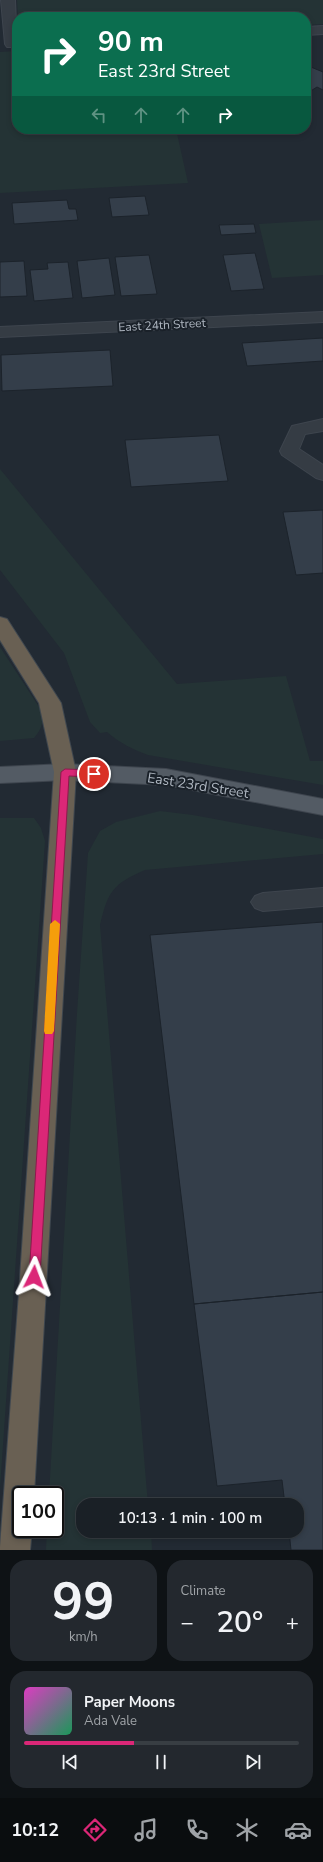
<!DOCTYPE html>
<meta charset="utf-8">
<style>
body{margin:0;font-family:"Nunito Sans",sans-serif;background:#23282e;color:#f1f3f6;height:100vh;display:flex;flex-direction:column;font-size:15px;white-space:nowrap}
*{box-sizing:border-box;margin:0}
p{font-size:13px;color:#9fa3a7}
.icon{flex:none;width:22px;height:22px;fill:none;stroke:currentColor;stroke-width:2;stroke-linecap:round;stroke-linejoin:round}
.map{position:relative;height:1550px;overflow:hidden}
.side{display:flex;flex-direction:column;gap:10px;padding:10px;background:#0e1215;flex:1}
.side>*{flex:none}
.hud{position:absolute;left:12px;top:12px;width:299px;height:122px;border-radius:16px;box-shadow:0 2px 6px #0003,0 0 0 1px #383e43;background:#0b6e4f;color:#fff;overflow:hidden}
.speed{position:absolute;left:12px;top:1486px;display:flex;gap:8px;font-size:20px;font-weight:700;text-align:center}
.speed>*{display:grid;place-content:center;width:52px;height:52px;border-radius:50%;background:#1a2026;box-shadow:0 2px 6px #0003,0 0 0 1px #383e43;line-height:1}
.speed .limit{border:2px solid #111;border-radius:6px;background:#fff;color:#111}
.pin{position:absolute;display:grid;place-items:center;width:34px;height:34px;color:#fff;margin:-17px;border:2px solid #fff;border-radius:50%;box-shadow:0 1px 4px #0007}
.me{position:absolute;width:44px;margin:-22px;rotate:3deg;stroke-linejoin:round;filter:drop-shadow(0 0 3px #0008)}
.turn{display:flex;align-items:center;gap:14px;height:84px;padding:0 20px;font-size:18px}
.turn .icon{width:52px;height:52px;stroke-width:2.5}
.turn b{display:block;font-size:28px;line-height:34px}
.lanes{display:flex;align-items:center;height:38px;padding:0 20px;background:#0003;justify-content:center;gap:20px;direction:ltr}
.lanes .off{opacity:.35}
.big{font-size:30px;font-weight:600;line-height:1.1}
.side .tile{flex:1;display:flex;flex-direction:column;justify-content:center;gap:6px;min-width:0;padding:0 14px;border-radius:16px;background:#23282e}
.side .dial{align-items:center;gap:0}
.dial b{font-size:52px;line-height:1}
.song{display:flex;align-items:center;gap:12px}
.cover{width:48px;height:48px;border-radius:6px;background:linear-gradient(135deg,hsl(310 70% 55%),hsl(150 70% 35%))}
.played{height:4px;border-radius:2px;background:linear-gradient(90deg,#db2777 40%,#383e43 40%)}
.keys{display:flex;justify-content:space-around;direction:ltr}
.heat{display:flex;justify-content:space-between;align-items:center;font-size:22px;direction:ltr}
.side .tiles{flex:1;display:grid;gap:10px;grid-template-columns:1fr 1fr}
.tile:last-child{grid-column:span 2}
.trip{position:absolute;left:76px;top:1498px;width:228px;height:40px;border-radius:16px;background:#1a2026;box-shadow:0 2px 6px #0003,0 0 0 1px #383e43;font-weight:600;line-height:40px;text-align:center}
.tab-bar{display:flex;height:64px;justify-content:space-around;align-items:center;background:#0a0d0f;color:#9fa3a7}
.tab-bar .icon{width:28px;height:28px}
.tab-bar .active{color:#db2777}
.tab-bar b{font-size:18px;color:#f1f3f6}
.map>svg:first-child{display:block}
.green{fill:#243335}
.building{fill:#343e4a;stroke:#1c232b}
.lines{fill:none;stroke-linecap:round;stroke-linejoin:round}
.minor-casing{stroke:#3e454e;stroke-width:2}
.major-casing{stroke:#3e454e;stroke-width:2}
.highway-casing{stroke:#3f474f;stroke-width:2}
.minor{fill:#353c44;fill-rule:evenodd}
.major{fill:#535b64;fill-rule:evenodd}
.highway{fill:#696053;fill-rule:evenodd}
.route{fill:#db2777;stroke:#8e194d}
.slow{fill:#f59e0b}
.labels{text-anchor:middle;stroke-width:4;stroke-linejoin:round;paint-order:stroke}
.far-street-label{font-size:12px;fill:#afb7c1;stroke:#1a2129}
.street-label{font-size:14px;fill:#afb7c1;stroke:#1a2129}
</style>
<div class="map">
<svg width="323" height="1550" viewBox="0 0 323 1550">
<rect width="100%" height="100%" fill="#222a33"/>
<path class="green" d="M17 0H323V24L306 25V17H18Z
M17 51V129H176L188 183 0 193V52Z
M323 220V275L272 278 259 224Z
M0 469 177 684 286 676 310 761H323V785L148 755C132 749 120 743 107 732L100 733 90 722 64 653 0 570Z
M0 647 41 710C44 723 42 728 34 738L0 741Z
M160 811 193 815 323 839V854L145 870C113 884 108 891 100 925L148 1505H83V1531H151L152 1550H46L47 1529H55V1495H49L77 1013 88 853 100 831 116 822Z
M0 818H34L41 828 45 841 0 1488Z"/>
<path class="building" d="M306 65 323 72V90L317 87 306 94Z
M145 196 149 215 112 217 109 198Z
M67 200 69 209H76L78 220 14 224 12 203Z
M254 224 256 233 221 235 219 225Z
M255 253 264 289 231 291 223 255Z
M149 255 157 294 121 296 115 257Z
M109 258 115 295 82 298 77 261Z
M24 261 27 296 0 297V262Z
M68 262 73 298 34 301 30 270 48 269 47 263Z
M323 338V361L247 366 242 343Z
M110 350 113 386 2 391 1 355Z
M219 435 228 481 131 487 125 440Z
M323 510V573L296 575 283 512Z
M323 922V1292L194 1304 150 935Z
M323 1292V1550H291L289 1531H297V1505H285L282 1480 217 1486 194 1304Z"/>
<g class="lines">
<g class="minor-casing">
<path id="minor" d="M1 0H15L17 47H7L5 44Z
M323 26V34L306 35V27Z
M323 312V322L0 337V327Z
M323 419V431L305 434 299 449 323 465V480L316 478 282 455 280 451 292 426Z
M323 888V906L263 911 255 908 251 902 255 896 263 893Z"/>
</g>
<g class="major-casing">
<path id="major" d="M65 764 166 769 323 799V815L166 785 65 780 0 783V767Z"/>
</g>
<g class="highway-casing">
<path id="highway" d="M0 617 7 619 61 703 76 772 34 1495H21V1529H32L30 1550H0V1547L19 1293 54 772 39 703 0 640Z"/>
</g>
<use href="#minor" class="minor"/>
<use href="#major" class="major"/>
<use href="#highway" class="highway"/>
</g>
<path class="route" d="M65 769 94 770 98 774 94 777 69 776 40 1277 38 1281 34 1282 30 1281 29 1277 61 772Z"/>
<path class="slow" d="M55 920 60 924 54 1031 52 1034H45L44 1031 50 924Z"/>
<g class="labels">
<g class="far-street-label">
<text transform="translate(162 325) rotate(-3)" y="4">East 24th Street</text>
</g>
<g class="street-label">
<text transform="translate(198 785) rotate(9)" y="5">East 23rd Street</text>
</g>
</g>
</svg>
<div class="speed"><div class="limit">100</div></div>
<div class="pin" style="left:94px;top:774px;background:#d93025"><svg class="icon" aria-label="arrive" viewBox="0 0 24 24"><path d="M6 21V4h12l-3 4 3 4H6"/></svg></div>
<svg class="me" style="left:34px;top:1277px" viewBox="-20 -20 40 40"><path d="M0-17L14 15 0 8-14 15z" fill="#db2777" stroke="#fff" stroke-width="4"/></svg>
<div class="trip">10:13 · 1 min · 100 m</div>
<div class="hud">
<div class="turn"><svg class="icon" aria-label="right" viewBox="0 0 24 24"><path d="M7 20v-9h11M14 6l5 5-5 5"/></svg><div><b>90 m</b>East 23rd Street</div></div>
<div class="lanes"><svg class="icon off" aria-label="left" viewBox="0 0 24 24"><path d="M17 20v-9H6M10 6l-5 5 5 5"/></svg><svg class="icon off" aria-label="ahead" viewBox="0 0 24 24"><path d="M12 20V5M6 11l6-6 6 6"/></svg><svg class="icon off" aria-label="ahead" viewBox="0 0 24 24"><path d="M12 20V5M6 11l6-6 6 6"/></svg><svg class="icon" aria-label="right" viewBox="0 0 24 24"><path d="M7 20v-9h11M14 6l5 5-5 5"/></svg></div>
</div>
</div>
<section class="side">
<div class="tiles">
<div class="tile dial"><b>99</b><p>km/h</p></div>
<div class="tile"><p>Climate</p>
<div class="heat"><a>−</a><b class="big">20°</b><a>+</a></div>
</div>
<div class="tile">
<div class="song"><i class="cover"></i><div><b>Paper Moons</b><p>Ada Vale</p></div></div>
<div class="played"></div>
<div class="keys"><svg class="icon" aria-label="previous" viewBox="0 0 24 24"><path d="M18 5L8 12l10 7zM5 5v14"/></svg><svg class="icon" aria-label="pause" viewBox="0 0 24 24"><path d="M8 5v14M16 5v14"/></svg><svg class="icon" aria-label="next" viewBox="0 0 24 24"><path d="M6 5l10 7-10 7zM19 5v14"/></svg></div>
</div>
</div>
</section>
<nav class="tab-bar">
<b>10:12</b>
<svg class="icon active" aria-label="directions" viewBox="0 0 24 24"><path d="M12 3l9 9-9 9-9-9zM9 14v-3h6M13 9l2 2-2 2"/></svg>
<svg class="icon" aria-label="music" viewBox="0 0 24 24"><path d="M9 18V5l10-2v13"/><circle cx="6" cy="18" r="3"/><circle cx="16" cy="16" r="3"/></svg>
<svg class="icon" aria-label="phone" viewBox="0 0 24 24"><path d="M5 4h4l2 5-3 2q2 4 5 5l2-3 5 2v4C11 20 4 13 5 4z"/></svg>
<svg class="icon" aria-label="climate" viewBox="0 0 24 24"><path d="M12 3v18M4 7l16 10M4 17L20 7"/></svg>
<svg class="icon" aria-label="car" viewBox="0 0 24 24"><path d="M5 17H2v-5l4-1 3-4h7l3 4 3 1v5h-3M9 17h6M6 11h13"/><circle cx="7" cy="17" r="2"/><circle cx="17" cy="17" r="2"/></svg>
</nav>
